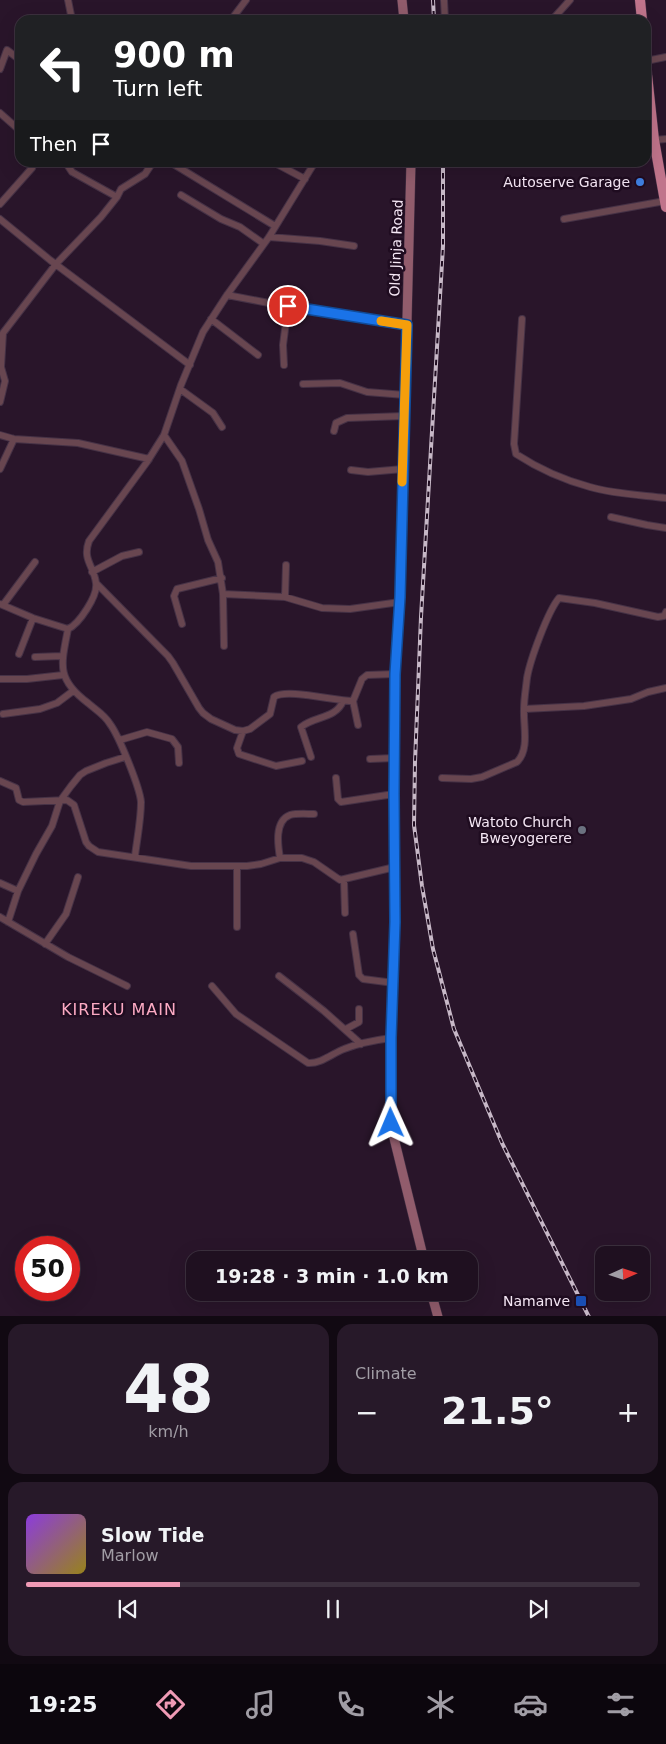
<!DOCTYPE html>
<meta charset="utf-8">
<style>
body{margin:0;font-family:"DejaVu Sans",sans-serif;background:#271929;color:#f1f3f6;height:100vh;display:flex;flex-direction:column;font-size:19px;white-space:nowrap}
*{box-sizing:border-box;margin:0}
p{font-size:16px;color:#a19da5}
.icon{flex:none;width:28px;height:28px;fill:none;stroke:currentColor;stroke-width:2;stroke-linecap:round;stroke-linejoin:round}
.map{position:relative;height:1316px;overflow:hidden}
.sheet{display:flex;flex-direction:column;gap:8px;padding:8px;background:#110912;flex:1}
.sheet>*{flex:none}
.guide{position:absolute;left:15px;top:15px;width:636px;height:152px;border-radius:15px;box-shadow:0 5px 20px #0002,0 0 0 1px #3c303e;background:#202124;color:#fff;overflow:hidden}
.needle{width:32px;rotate:87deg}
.controls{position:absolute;left:595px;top:1246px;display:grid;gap:10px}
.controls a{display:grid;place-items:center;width:55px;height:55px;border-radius:10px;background:#1f1020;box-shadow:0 5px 20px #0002,0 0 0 1px #3c303e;font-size:25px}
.speed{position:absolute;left:15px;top:1236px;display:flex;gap:10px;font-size:25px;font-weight:700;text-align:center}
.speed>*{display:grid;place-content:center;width:65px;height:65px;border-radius:50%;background:#1f1020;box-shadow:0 5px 20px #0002,0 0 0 1px #3c303e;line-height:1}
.speed .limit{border:8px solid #d22;background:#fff;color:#111}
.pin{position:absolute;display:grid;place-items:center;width:42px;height:42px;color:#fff;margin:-21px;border:2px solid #fff;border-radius:50%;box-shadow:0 1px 5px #0007}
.me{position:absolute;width:55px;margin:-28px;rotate:359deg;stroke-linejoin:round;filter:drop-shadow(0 0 4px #0008)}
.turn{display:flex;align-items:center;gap:18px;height:105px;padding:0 15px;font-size:22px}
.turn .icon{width:65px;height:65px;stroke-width:2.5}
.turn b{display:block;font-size:35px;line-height:42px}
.then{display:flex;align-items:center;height:48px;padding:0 15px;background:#0003;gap:10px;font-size:19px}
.big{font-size:38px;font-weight:700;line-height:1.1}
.sheet .widget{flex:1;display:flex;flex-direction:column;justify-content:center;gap:8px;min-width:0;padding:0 18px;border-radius:15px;background:#271929}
.sheet .dial{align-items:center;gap:0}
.dial b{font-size:65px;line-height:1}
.song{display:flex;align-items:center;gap:15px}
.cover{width:60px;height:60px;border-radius:8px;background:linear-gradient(135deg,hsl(270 70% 55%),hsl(50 70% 35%))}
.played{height:5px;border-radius:2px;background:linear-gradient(90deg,#f09ab5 25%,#3c303e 25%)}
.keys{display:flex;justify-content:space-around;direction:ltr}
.heat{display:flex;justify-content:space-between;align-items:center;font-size:28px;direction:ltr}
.sheet .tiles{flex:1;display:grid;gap:8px;grid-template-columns:1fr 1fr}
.widget:last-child{grid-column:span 2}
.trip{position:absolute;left:186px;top:1251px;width:292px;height:50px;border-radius:15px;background:#1f1020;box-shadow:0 5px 20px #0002,0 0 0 1px #3c303e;font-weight:700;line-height:50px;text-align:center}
.tab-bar{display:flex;height:80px;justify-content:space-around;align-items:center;background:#0c060d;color:#a19da5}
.tab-bar .icon{width:35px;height:35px}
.tab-bar .current{color:#f09ab5}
.tab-bar b{font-size:22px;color:#f1f3f6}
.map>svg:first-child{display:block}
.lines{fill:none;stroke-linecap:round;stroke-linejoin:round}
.minor-casing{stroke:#463246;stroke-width:8}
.secondary-casing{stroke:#463246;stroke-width:10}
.trunk-casing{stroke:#463246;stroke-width:11}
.minor{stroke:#684650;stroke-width:6}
.secondary{stroke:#915c6c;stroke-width:9}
.trunk{stroke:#c0748b;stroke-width:10}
.rail-casing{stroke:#c7b8c7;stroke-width:4}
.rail{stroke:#1f0c20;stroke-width:2;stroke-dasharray:5.5;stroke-linecap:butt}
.route-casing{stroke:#114b97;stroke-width:12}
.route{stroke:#1a73e8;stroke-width:9}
.slow{stroke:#f59e0b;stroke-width:9}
.shop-dot{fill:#3f7fe0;stroke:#1f0c20;stroke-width:2}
.worship-dot{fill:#6b7280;stroke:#1f0c20;stroke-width:2}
.transit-dot{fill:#1a4fb4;stroke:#1f0c20;stroke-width:2}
.labels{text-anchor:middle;stroke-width:5;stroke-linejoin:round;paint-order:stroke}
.poi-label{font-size:14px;fill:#f5e7f5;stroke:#1f0c20;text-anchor:end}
.street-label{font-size:14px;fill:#f5e7f5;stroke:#1f0c20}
.quarter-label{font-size:16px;letter-spacing:1px;fill:#fcaac3;stroke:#1f0c20}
</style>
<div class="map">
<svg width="666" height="1317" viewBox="0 0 666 1317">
<rect width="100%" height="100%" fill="#29152a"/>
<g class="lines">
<g class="minor-casing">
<path id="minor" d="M68 0 72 20
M444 0 445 20
M236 14 242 20
M231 20 246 0
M552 20 570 0
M646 61 666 57
M0 69 7 50 20 60
M0 113 17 128
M654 140 666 139
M170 162 275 226
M273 162 305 179
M68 166 72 172 117 197
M181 195 221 219 240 227 264 244
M0 204 32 168
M0 219 50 260 190 365
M564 219 665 201
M269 237 320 241 354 246
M227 295 274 304 407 325
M211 319 258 355
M522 319 514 444 516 454C539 469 564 480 590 487 614 494 641 495 666 498
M284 365 283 345 288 306
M303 384 340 383 367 392 405 395
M180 389 213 413 222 427
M0 402 5 381 1 367 3 333 56 264 101 217 117 197 121 189 145 174 153 162
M334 431 336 423 347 418 404 416
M0 435 14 439 78 443 149 459
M164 435 182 461 199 509 208 540 218 562 223 594 224 646
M0 469 14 439
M351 470 368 472 403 469
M611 517 647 525 666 528
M92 572 122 556 139 552
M97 584 168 656 173 663 199 708 203 713 211 719 235 730 243 731 250 729 270 714 274 697C286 688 335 701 353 701L362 679 367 675 395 674
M223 594 285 597 322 608 350 609 400 602
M285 597 286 565
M0 604 33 618 68 629C79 624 98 596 96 583 94 566 82 560 89 541L147 462 164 435 181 385 203 332 227 295 269 237 315 162
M3 605 35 562
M182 624 174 596 177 589 222 578
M68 629C61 665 56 679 88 703 96 710 105 715 110 724 119 736 140 788 141 802 141 820 137 839 135 856
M19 654 33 618
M35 657 62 656
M0 679H27L63 675
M353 701 358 725
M524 709 584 706 631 699 648 692 666 688
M3 714 40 709 57 703 73 691
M243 731 237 748 239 754 276 766 302 761
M120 740 147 732 172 739 178 747 179 763
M311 757 301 727C314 716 336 719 343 701
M370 759 394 758
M336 778 338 799 341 802 394 794
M442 778 471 779 482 777 517 762C530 749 523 725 524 709 524 698 526 688 527 678 530 660 548 611 559 598L595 603 658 617 664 616 666 612
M0 781 16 788 19 800 23 802 67 800 74 805 86 842 89 846 98 852 191 866H247L261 864 280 858H302L314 862 340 880 395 867
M280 858C278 846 274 821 290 815 297 813 307 814 314 814
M237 866V927
M344 880 345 913
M0 883 18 891
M0 917 68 957 127 986
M8 922 18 891 36 854 52 826 60 801 71 786 80 775 86 771 106 763 125 757
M353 934 359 975 363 979 394 983
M45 944 66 914 78 877
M279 976 324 1011 361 1044
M212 986 236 1014 308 1063C321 1064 333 1053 344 1049 359 1043 376 1040 391 1038
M346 1029 359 1022V1009"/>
</g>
<g class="secondary-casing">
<path id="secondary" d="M402 0 404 20
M411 162 400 597 395 674 394 794 395 922 391 1038V1113L392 1130 424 1260
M431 1292 438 1317"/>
</g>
<g class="trunk-casing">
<path id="trunk" d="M640 0 642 20
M646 65 654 140 666 207"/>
</g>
<use href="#minor" class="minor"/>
<use href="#secondary" class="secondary"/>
<use href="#trunk" class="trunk"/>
<g class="rail-casing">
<path id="rail" d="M433 0 434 20
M443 162V246L421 617 415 762 414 825 422 886 433 949 454 1029 502 1143 589 1317"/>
</g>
<use href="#rail" class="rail"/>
</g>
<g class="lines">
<g class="route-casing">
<path id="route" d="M288 306 407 325 400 597 395 674 394 794 395 922 391 1038V1123"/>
</g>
<use href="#route" class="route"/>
<path class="slow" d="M381 321 407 325 402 482"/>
</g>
<circle class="shop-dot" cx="640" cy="182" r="5"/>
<circle class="worship-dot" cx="582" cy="830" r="5"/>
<rect class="transit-dot" x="575" y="1295" width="12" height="12" rx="2.5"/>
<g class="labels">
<g class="poi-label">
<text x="630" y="187">Autoserve Garage</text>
<text x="572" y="827">Watoto Church<tspan x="572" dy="16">Bweyogerere</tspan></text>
<text x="570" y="1306">Namanve</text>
</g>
<g class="street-label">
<text transform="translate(396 248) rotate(-88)" y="5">Old Jinja Road</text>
</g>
<g class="quarter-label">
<text x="119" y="1015">KIREKU MAIN</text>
</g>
</g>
</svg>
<div class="controls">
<a><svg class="needle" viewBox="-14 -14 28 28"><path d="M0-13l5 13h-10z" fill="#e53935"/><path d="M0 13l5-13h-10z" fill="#a19da5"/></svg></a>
</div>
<div class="speed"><div class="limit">50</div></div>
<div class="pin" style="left:288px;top:306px;background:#d93025"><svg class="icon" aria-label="arrive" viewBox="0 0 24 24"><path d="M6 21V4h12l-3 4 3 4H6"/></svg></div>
<svg class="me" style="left:391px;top:1123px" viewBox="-20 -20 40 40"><path d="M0-17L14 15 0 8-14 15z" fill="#1a73e8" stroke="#fff" stroke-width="4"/></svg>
<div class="trip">19:28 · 3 min · 1.0 km</div>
<div class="guide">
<div class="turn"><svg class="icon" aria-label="left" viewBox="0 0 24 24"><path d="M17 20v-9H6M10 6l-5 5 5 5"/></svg><div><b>900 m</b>Turn left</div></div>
<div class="then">Then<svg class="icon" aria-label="arrive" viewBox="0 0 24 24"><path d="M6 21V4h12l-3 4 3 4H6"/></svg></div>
</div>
</div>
<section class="sheet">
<div class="tiles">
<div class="widget dial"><b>48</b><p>km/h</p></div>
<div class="widget"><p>Climate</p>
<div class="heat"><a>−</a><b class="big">21.5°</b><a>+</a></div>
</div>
<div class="widget">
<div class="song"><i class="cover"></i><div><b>Slow Tide</b><p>Marlow</p></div></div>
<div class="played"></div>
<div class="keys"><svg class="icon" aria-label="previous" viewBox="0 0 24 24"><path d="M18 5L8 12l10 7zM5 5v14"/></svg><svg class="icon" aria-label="pause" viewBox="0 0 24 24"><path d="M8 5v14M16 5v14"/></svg><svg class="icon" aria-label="next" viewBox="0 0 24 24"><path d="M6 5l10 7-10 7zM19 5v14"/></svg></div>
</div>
</div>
</section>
<nav class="tab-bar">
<b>19:25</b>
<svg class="icon current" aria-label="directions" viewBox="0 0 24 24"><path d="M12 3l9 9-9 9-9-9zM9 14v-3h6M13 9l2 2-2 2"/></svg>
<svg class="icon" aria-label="music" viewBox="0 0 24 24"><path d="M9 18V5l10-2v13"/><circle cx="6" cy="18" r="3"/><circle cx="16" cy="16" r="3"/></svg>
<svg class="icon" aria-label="phone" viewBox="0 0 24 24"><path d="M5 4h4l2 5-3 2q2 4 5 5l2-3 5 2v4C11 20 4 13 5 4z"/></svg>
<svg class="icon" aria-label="climate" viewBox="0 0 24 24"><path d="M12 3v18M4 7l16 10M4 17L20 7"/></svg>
<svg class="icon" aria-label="car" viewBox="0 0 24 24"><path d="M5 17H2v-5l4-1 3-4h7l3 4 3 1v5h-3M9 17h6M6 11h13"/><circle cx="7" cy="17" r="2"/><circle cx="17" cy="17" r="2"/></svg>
<svg class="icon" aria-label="filters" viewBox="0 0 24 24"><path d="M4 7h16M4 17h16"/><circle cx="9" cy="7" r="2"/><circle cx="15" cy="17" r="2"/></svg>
</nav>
